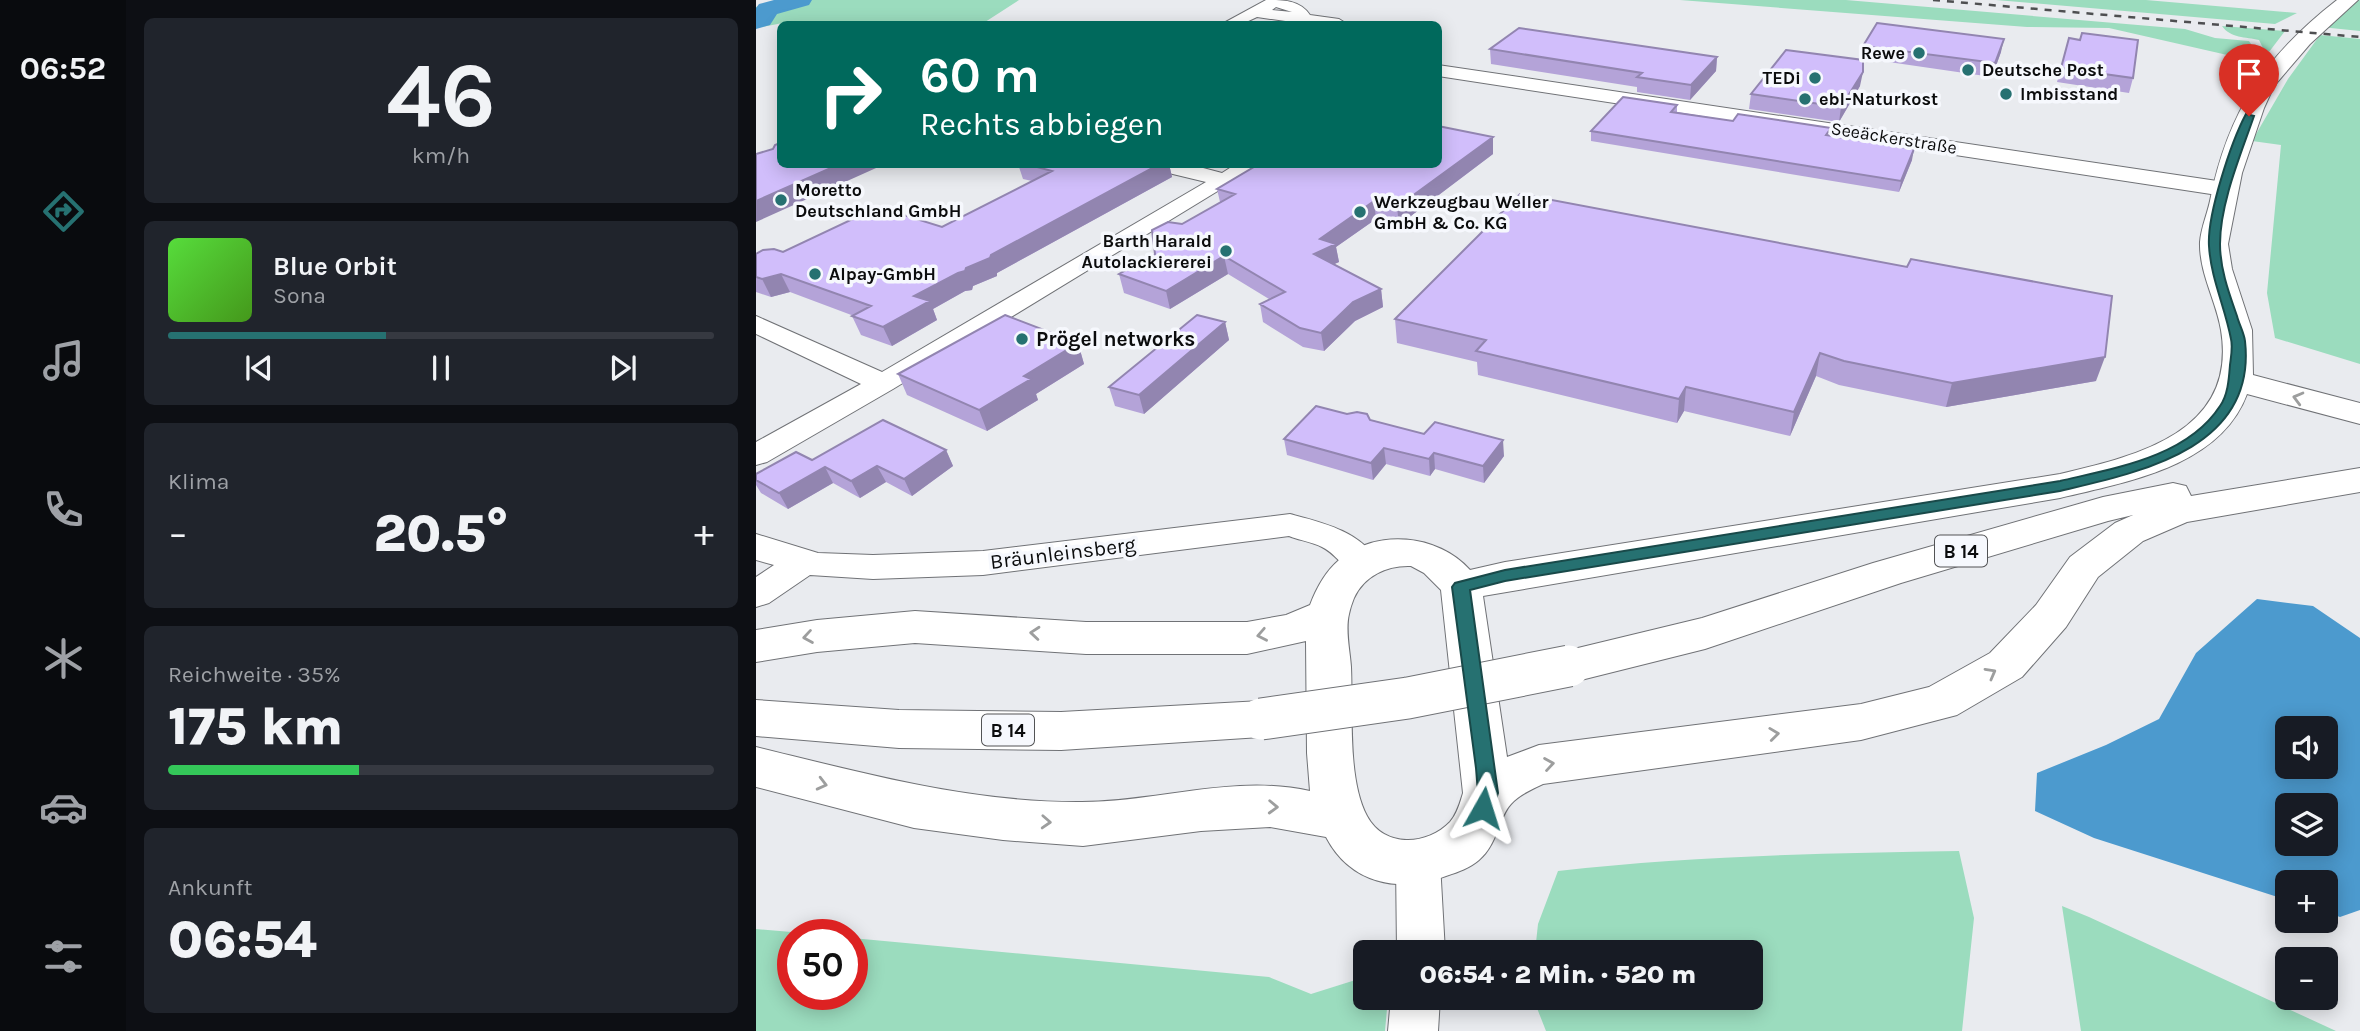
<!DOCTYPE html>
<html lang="de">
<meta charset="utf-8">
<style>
body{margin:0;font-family:Karla,sans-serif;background:#20242c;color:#f1f3f6;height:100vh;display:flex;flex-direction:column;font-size:26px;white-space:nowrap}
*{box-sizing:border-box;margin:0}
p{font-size:23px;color:#9ea1a6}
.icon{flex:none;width:38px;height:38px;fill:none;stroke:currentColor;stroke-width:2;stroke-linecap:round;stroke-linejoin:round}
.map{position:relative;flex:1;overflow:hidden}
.sheet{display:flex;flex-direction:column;gap:18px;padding:18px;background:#0d0f14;width:630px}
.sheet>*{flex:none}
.banner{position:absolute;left:21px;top:21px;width:665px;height:147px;border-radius:10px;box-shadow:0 4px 18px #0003;background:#00695c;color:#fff;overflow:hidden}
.fabs{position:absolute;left:1519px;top:716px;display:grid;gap:14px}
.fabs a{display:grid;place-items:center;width:63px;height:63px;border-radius:10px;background:#171b24;box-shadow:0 4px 18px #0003;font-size:35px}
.speed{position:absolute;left:21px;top:919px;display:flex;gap:14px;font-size:35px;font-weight:700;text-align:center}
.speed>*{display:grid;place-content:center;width:91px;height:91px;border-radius:50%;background:#171b24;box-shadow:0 4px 18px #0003;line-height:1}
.speed .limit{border:10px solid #d22;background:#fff;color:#111}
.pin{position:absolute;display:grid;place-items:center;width:60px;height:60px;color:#fff;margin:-72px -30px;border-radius:50% 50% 50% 0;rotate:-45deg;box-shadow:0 0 7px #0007}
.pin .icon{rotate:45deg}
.me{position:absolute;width:77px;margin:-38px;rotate:6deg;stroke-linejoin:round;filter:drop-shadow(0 0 5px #0008)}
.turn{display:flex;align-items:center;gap:24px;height:147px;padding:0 28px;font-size:32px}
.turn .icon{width:91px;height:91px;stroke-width:2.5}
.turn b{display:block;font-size:49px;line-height:60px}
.big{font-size:52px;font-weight:800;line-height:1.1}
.sheet .tile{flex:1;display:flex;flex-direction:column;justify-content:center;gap:10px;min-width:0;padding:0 24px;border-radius:10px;background:#20242c}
.sheet .dial{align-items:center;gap:0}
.dial b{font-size:91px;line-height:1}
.song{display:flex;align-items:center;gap:21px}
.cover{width:84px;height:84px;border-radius:10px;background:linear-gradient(135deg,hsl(110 70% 55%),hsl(100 70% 35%))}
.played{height:7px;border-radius:4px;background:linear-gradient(90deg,#267171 40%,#363941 40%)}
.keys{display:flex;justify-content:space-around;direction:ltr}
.heat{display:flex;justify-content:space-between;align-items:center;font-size:38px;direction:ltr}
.charge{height:10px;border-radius:5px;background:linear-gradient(90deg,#34c759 35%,#363941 0)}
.trip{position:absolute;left:597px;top:940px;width:410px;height:70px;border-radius:10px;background:#171b24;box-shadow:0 4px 18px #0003;font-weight:800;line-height:70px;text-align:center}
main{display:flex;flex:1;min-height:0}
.menu{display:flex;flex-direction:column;width:126px;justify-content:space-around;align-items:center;background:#090b0e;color:#9ea1a6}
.menu .icon{width:49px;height:49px}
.menu .active{color:#267171}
.menu b{font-size:32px;color:#f1f3f6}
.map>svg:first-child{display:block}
.green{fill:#9bdcbe}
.water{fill:#4c9ace;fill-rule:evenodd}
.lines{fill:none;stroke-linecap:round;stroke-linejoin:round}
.river{fill:#4c9ace;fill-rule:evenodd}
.minor-casing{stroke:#707276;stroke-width:2}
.major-casing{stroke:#707276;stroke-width:2}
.minor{fill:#fff;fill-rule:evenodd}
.major{fill:#fff;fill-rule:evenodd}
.rail{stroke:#4e4f51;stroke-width:2.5;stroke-dasharray:7 7;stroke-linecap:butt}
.major-bridge-casing{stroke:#707276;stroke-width:43;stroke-linecap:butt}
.major-bridge{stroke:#fff;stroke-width:41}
.wall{fill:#b4a3d8}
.shaded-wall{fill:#9285b0}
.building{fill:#d1befb;stroke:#9285b0;stroke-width:2}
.oneway{stroke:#9d9e9e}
.route{fill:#267171;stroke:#194949;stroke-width:2}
.poi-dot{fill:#267171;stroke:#f6f8fd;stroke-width:2.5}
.labels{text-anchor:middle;stroke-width:7;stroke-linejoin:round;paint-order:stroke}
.far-poi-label{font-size:18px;font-weight:bold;fill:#0b0c0d;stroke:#f6f8fd;text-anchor:start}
.far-street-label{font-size:18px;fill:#0b0c0d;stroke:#f6f8fd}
.shield{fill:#f6f8fd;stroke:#525355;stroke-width:2}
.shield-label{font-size:19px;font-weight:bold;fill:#0b0c0d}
.poi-label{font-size:21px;font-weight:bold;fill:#0b0c0d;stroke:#f6f8fd;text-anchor:start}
.street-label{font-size:21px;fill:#0b0c0d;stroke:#f6f8fd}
</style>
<main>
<nav class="menu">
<b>06:52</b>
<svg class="icon active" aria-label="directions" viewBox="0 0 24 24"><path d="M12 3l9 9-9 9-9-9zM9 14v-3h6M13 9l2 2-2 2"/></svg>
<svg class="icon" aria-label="music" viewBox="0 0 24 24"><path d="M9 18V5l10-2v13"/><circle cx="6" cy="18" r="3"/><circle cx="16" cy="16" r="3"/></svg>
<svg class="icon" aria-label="phone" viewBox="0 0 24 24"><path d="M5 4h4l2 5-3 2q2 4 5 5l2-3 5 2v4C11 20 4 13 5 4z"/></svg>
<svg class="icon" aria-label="climate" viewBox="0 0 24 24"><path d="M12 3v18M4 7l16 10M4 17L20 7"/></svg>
<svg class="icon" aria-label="car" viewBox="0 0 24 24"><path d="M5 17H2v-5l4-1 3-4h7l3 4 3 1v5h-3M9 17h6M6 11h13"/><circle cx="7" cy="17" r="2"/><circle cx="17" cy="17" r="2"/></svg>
<svg class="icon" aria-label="filters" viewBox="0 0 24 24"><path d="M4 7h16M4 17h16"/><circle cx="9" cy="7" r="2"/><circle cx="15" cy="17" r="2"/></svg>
</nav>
<section class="sheet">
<div class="tile dial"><b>46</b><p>km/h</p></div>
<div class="tile">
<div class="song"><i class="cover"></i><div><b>Blue Orbit</b><p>Sona</p></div></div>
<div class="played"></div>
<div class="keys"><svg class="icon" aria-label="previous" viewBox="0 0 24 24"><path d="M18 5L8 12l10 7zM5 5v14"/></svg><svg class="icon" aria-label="pause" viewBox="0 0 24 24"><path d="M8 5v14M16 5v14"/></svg><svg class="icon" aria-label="next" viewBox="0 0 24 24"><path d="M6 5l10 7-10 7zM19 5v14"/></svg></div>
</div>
<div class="tile"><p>Klima</p>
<div class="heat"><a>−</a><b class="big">20.5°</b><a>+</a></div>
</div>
<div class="tile"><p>Reichweite · 35%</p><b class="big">175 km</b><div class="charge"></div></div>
<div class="tile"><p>Ankunft</p><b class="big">06:54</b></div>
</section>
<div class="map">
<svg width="1604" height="1031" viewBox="0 0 1604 1031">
<rect width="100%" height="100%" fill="#e9ebef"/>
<path class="green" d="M23 0H263L226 24H44L32 22 0 28V7Z
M924 0H1090L1429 29 1459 38 1493 41 1499 50 1511 55 1502 62 1353 28 1271 27Z
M1240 0H1390L1541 13 1519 24Z
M1601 0H1604V31L1565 27Z
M1466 26 1529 31 1513 52 1507 48 1503 40C1490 37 1474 38 1466 26Z
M1564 35 1604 39V364L1519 338 1511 293 1525 145 1496 141 1532 79Z
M1203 851 1218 918 1206 1031H790L777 998H994V952H779L782 924 802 871C935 856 1069 853 1203 851Z
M1306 906 1333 917 1580 1031H1325Z
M0 929 59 934H37V994H96V938L513 977 555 994 609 977V998H632L629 1031H0Z"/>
<path class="water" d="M1501 599 1557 606 1604 638V910L1584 917 1570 912V882H1531V900L1338 838 1279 811 1281 773 1350 745 1403 719 1440 653ZM1531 728H1570V766H1531ZM1531 805H1570V844H1531Z"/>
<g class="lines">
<path class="river" d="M18 0H56L53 5 21 14 14 25 0 29V8L3 4Z"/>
<g class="minor-casing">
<path id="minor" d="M510 0C528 0 544 0 554 15L583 19 591 24H550L501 17 486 24H466ZM520 7 536 12 516 10Z
M682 65 1468 182 1476 184 1479 189 1476 194 1468 196 682 76Z
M394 164H432L466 173 480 164H506L137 389 11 462 0 465V442L105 384 0 334V316L126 372 450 182 396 169Z
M534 514C568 523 604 531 623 563L618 571C588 580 588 558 566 547 556 542 543 540 533 536L227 575 117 579 54 575 13 603 0 607V577L18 565 0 560V534L62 553 117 555 227 551Z
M662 843 678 849 684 863 689 952H641L640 863 646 849Z
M635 998H684L682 1031H632Z"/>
</g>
<g class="major-casing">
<path id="major" d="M1581 0H1602L1554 44 1518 86 1508 108 1486 173 1472 244 1476 269 1496 330 1497 375 1604 403V424L1491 394C1464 467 1370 482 1304 498L727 596 751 757 783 745 1105 704 1173 687 1234 653 1280 605 1314 557 1359 523 1377 515 1352 521 1145 583 949 649 813 683 797 678 791 666 797 654 946 618 1117 563 1347 497 1417 483 1430 486 1435 496 1604 468V492L1431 522 1387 541 1342 577 1310 627 1266 677 1201 715 1105 740 787 784C776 789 763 795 755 804 743 816 742 844 723 860 714 868 702 872 690 876 642 894 594 883 570 837L514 827 445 831 327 846 247 840 158 828 0 787V747C107 773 214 803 326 802 402 802 478 774 554 791L551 753 550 641 491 654H330L159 643 61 652 0 662V630L61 620 159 611 330 622H491L530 615 554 605C560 589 569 572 583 560 620 528 682 534 714 570L749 562 1304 474C1381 456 1482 432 1465 330 1460 300 1443 273 1444 242 1445 228 1451 215 1454 201 1472 111 1509 56 1581 0ZM655 566 668 573 685 590 707 793C704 803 701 814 694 822 671 846 628 848 611 816 591 779 597 710 595 667 594 651 589 630 593 614 594 609 596 603 598 598 608 576 631 565 655 566Z
M0 700 143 710 305 712 505 701 521 706 528 719 521 732 505 737 305 750 143 748 0 736Z"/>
</g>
<use href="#minor" class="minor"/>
<use href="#major" class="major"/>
<path class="rail" d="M1177 0 1604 37"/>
<g class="major-bridge-casing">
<path id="major-bridge" d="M505 719 652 698 813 666"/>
</g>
<use href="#major-bridge" class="major-bridge"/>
</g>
<path class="wall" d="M1313 38 1377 78 1373 93 1301 82Z
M1107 46 1245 52 1236 77 1105 58Z
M734 49 961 57 960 71 934 100 881 92V87L735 64Z
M1104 86 1083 122 993 109 995 94Z
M921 105V112L1073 136 1156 160 1143 192 835 141V131Z
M737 137V154L643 225 620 219 580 247 583 262 578 264 625 289 627 307 599 321 568 351 547 347 507 322 504 304 513 299 472 274 414 309 368 293 363 274 399 254 426 224 464 202 461 189Z
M262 164H413L416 177 241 273V276L217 286 216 290 209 291 177 309 181 320 136 346 105 335 96 316H98L34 292 15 297 0 292V254L27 252 186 227 276 181 267 179Z
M764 194 1340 381 1190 407 1083 385 1060 376 1034 436 928 411 921 423 722 375 721 362 641 343 639 319Z
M469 322 473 340 388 414 359 406 353 387Z
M322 343 328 364 280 394 282 400 231 431 151 395 142 374Z
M591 414 614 420 748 456 728 483 679 469 674 476 630 464 617 480 531 455 528 439Z
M190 450 197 466 156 496 130 482 104 498 77 483 32 509 5 493 0 485V474L56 460Z"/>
<path class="shaded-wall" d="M1248 39 1245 52 1236 77 1239 63Z
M961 57 960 71 934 100 935 85Z
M1107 72 1104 86 1083 122 1085 107Z
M737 137V154L643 225 641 207Z
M1158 149 1156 160 1143 192 1145 181Z
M84 164H129L0 222V201Z
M404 164H413L416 177 241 273V276L217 286 216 290 209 291 177 309 181 320 136 346 127 327 158 296Z
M618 201 620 219 580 247 583 262 561 272 558 254 564 239Z
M468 256 472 274 414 309 410 291Z
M25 274 34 292 15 297 6 279Z
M625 289 627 307 599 321 568 351 565 333 597 302Z
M469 322 473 340 388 414 383 395Z
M322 343 328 364 280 394 282 400 231 431 223 410 268 376Z
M1064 353 1060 376 1034 436 1038 412Z
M1349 357 1340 381 1190 407 1196 383Z
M930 387 928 411 921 423 923 399Z
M747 440 748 456 728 483 727 466Z
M628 448 630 464 617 480 615 463Z
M190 450 197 466 156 496 148 479Z
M678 453 679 469 674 476 673 459Z
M121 466 130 482 104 498 95 481Z
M69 467 77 483 32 509 23 493Z"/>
<path class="building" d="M1121 23 1248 39 1239 63 1107 46Z
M763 28 961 57 935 85 881 77 886 73 734 49Z
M1326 33 1382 40 1377 78 1305 68 1313 38 1324 40Z
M1030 50 1107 60V72L1085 107 995 94Z
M867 97 921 105 915 112 977 121 982 114 1075 128 1070 135 1158 149 1145 181 835 131Z
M682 126 737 137 641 207 618 201 564 239 580 244 558 254 625 289 597 302 565 333 544 328 504 304 529 292 468 256 410 291 363 274 399 254 396 230 412 222 426 224 479 194 461 189 503 164H682Z
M24 143V164H84L0 201V154L17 149 19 145Z
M270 164H404L235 255 234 258 210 268 209 271 202 273 158 296 174 301 127 327 96 316 115 306 25 274 6 279 0 277V254L7 250 18 249 27 252 122 207 186 227 296 171Z
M764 194 1151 267 1155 259 1356 296 1349 357 1196 383 1088 361 1064 353 1038 412 930 387 923 399 720 351 730 340 639 319Z
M249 315 322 343 268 376 275 379 223 410 142 374Z
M441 315 469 322 383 395 353 387Z
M560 406 591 414 601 412 611 414 614 420 668 434 679 422 747 440 727 466 678 453 673 459 628 448 615 463 528 439Z
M127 420 190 450 148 479 121 466 95 481 69 467 23 493 0 480V474L40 452 56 460Z"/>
<defs><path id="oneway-chevron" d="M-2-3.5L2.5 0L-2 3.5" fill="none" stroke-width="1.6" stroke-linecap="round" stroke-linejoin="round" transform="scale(1.75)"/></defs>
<g class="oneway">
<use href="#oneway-chevron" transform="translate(1542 398) rotate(-165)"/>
<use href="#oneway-chevron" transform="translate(279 633) rotate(-175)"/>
<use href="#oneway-chevron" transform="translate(506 635) rotate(169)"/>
<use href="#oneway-chevron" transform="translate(52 637) rotate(171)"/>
<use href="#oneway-chevron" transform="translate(1235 673) rotate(-29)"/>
<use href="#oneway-chevron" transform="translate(1018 734) rotate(-7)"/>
<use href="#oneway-chevron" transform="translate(793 764) rotate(-9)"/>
<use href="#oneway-chevron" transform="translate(66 784) rotate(14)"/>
<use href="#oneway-chevron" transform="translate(517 807) rotate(2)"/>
<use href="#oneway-chevron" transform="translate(290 822) rotate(3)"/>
</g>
<path class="route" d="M1490 114 1498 116C1485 154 1464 203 1464 244 1464 269 1473 293 1481 316 1483 324 1488 333 1489 341 1501 449 1384 472 1304 491L749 581 714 590 742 793 735 814 727 817 720 814 717 808 722 793 720 768 696 587 699 583 749 570 1304 481C1359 468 1431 457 1464 406 1472 395 1473 378 1474 365 1475 357 1477 347 1475 339 1469 307 1455 279 1453 246 1451 215 1475 142 1490 114Z"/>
<g class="poi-dot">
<circle cx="1163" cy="53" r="7"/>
<circle cx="1212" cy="70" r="7"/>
<circle cx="1059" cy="78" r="7"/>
<circle cx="1250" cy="94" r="7"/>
<circle cx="1049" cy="99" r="7"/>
<circle cx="25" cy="200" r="7"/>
<circle cx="604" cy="212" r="7"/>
<circle cx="470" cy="251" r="7"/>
<circle cx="59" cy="274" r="7"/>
<circle cx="266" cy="339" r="7"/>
</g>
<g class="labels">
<g class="far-poi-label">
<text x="1149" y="59" text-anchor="end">Rewe</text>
<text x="1226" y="76">Deutsche Post</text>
<text x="1045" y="84" text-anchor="end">TEDi</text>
<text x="1264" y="100">Imbisstand</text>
<text x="1063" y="105">ebl-Naturkost</text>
<text x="39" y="196">Moretto<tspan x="39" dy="21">Deutschland GmbH</tspan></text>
<text x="618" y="208">Werkzeugbau Weller<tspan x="618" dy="21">GmbH &amp; Co. KG</tspan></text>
<text x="456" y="247" text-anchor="end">Barth Harald<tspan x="456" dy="21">Autolackiererei</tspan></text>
<text x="73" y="280">Alpay-GmbH</text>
</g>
<g class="far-street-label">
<text transform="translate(1138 138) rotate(9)" y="6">Seeäckerstraße</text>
</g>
<g class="shield">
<rect x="1179" y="535.5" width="52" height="31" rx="5"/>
<rect x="226" y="714.5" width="52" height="31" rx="5"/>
</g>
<g class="shield-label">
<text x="1205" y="558">B 14</text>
<text x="252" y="737">B 14</text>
</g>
<g class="poi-label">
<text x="280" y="346">Prögel networks</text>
</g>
<g class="street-label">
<text transform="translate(307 553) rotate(-7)" y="7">Bräunleinsberg</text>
</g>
</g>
</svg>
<div class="fabs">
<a><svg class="icon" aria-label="sound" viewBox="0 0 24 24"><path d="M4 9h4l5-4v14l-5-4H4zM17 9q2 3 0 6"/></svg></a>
<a><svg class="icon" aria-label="layers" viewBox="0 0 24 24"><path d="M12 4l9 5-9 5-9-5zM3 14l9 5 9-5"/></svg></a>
<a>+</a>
<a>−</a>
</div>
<div class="speed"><div class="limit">50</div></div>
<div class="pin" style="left:1493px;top:116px;background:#d93025"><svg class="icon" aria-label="arrive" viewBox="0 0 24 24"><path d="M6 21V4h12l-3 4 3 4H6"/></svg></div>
<svg class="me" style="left:727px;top:808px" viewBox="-20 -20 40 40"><path d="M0-17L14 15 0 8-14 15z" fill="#267171" stroke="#fff" stroke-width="4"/></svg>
<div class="trip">06:54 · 2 Min. · 520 m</div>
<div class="banner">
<div class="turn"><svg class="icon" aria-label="right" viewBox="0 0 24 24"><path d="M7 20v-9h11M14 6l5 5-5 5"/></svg><div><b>60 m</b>Rechts abbiegen</div></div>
</div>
</div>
</main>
